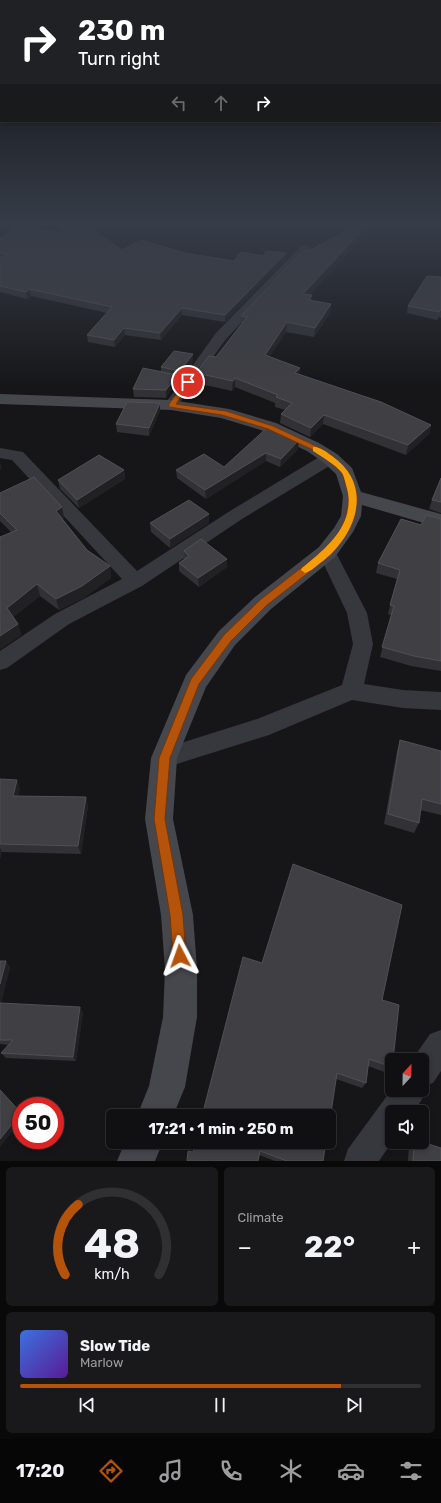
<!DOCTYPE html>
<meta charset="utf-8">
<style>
body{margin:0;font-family:Rubik,sans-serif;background:#19191b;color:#f1f3f6;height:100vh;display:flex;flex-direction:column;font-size:15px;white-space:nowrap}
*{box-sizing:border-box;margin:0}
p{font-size:13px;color:#9c9d9f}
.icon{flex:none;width:22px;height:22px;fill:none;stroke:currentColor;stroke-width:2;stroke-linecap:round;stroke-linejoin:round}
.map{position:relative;height:1161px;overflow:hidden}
.drawer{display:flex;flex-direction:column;gap:6px;padding:6px;background:#09090a;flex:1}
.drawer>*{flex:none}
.banner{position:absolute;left:0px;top:0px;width:441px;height:122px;box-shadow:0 2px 6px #0003,0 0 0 1px #303032;background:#202124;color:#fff;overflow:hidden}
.needle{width:26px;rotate:22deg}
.buttons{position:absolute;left:385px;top:1053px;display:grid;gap:8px}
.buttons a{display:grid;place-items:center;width:44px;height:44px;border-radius:6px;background:#101012;box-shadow:0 2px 6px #0003,0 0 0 1px #303032;font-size:20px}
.speed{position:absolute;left:12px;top:1097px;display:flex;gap:8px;font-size:20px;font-weight:700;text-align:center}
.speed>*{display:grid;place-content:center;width:52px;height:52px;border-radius:50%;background:#101012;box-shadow:0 2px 6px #0003,0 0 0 1px #303032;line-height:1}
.speed .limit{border:6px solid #d22;background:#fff;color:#111}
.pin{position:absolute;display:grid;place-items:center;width:34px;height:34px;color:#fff;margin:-17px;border:2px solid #fff;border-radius:50%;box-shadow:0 1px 4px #0007}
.me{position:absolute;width:44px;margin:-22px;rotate:356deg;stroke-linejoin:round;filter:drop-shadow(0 0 3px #0008)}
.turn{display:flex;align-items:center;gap:14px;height:84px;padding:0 12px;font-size:18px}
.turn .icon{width:52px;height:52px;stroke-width:2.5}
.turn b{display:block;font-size:28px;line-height:34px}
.lanes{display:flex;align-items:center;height:38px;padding:0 12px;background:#0003;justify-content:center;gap:20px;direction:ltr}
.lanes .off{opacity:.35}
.big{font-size:30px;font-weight:700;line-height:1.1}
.drawer .tile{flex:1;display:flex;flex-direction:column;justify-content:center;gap:6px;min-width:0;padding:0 14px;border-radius:6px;background:#19191b}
.drawer .dial{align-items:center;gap:0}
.dial svg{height:104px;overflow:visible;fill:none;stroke:#303032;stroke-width:7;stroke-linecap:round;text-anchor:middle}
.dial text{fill:#f1f3f6;stroke:none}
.song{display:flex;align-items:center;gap:12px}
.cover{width:48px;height:48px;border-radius:6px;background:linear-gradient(135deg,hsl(220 70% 55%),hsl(270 70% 35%))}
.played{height:4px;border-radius:2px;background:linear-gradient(90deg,#b45309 80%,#303032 80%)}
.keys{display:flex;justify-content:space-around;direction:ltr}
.heat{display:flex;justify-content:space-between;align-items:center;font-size:22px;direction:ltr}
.drawer .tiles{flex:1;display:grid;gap:6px;grid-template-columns:1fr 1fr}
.tile:last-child{grid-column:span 2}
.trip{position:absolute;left:106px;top:1109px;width:230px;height:40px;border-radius:6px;background:#101012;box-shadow:0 2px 6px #0003,0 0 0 1px #303032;font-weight:700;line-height:40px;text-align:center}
.menu{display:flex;height:64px;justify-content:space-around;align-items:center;background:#060607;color:#9c9d9f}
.menu .icon{width:28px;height:28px}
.menu .current{color:#b45309}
.menu b{font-size:18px;color:#f1f3f6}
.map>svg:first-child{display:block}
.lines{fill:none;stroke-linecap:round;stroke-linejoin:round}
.street{fill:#37383d;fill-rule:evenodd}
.secondary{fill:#45474d;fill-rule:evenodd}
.wall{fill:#323236}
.shaded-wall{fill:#212124}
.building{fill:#3f3f44;stroke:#4f5156}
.route{fill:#b45309;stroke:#753606}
.slow{fill:#f59e0b}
</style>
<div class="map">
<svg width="441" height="1161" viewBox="0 0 441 1161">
<rect width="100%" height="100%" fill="#161618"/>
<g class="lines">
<path class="street" d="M305 245 311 248 309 250 226 339 176 408 171 409 166 408 164 405 216 333 301 246Z
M0 448 23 452 137 571 230 511 324 454 330 453 336 454 338 458 336 462 242 519 142 586 69 624 7 668 0 670V651L55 614 122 579 12 460 0 458Z
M327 546 333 547 367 613 373 644 364 684 403 690 441 692V710L403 708 352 700 269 735 164 768 156 765 152 758 156 751 257 719 342 685 353 644 347 613 318 552 321 547Z
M441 1030V1071L433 1083 424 1086 426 1090 421 1101 413 1112H392V1142L379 1161H344L348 1149 392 1089V1090H422V1060H412L430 1034Z"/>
<path class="secondary" d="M0 394 171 400 229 409 276 423 319 443 337 454 352 468 361 492 441 514V528L362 505 361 516 353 532 335 557 271 609 235 645 206 687 177 758 173 819 193 915 197 969V1017L185 1087 173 1116H137L149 1086 163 1017 165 969 161 915 145 819 151 758 186 675 219 631 255 597 319 547 334 528 341 516 343 496 336 474 323 462 307 451 264 431 221 418 171 410 0 404Z
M125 1142H163L155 1161H117Z"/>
</g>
<path class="wall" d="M56 225H87L122 250 185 253 234 261 286 259 225 322 182 315 161 340 125 335 115 347 88 342 87 335 107 313 31 296 27 299 0 292V238L63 234Z
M356 225H370L369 230 310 295 312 301 331 304 330 313 314 337 286 332 269 357 300 368 299 374 431 425 429 434 406 455 323 424 310 437 280 423 281 414 285 410 275 407V403L235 387 232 391 196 383V373L216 357 241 324V316L304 253Z
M441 277V318L439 317 437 320 407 313 408 306Z
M193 362 181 379 177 378V383L166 398 134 397 133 389 161 372V367Z
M160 411 149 436 117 432 116 424Z
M299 440 298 449 280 467 266 461 206 499 177 478 176 470 224 467Z
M124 470 125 479 79 508 60 489 58 480Z
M441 478V513L429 509 432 500Z
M0 493 62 507 64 518 62 519 87 550 110 566 111 578 85 597 59 610 40 596 13 617 18 624 21 635 0 649 11 532 0 521Z
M209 514V523L170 548 151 532 150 523Z
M441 519V671L411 666 380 657 391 615 388 614 397 579 376 573 378 563 421 525Z
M184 551 227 559V567L199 587 179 571V563L184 559Z
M400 740 441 751V815L420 810 419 823 414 833 384 824 397 751Z
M0 779 20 789 18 796 86 797 88 806 81 854 2 852 0 859Z
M0 961 10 967 1 1003 83 1012 76 1061 6 1058 1 1053 9 1045 0 1044Z
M382 1000 392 1067 387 1073 368 1066 366 1083 362 1088 336 1079 202 1116Z
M196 1142 323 1161H275L259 1155 193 1152Z
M411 1142H422L441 1161H408L409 1143Z"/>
<path class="shaded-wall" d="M367 225H370L369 230 303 303V294Z
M286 253V259L225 322V315Z
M29 289 31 296 27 299 26 292Z
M312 295 311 304 309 300Z
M331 304 330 313 314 337 315 328Z
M182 308V315L161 340 160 333Z
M287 322 286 332 264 365 265 355Z
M124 328 125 335 115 347 114 340Z
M193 354V362L181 379 180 371Z
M300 368 299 378 295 373Z
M177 375V383L166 398V390Z
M235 378V387L232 391 233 381Z
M160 403V411L149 436V428Z
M324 415 323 424 310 437 311 428Z
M431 425 429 434 406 455 408 445Z
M299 440 298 449 280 467 281 459Z
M266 453V461L206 499 205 490Z
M0 461 2 469 0 470Z
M124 470 125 479 79 508 77 500Z
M62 507 64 518 58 522 56 511Z
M209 514V523L170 548V539Z
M227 559V567L199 587 198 578Z
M110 566 111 578 85 597 59 610 56 599Z
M37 584 40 596 11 619 7 608Z
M18 624 21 635 0 649V636Z
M17 780 20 789 16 804 13 796Z
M86 797 88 806 81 854 78 846Z
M0 848 2 852 0 859Z
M6 961 10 967 0 1007V984Z
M80 1007 83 1012 76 1061 73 1057Z
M0 1089 21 1112V1121L0 1147Z"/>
<path class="building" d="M21 225 69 235 60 225H87L122 250 141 240 185 253 234 261 241 252 263 256 266 251 286 253 225 315 182 308 160 333 124 328 114 340 87 335 112 307 29 289 26 292 0 286V258L8 254 0 253V238Z
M356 225H367L303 294 312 295 309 300 331 304 315 328 287 322 265 355 300 368 295 373 381 402 431 425 408 445 324 415 311 428 281 414 292 403 276 397 278 395 235 378 233 381 196 373 209 356 216 357 247 317 241 316 301 253H304L307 250 309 251Z
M427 276 441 277V310H440L439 312 408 306Z
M174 351 193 354 180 371 161 367Z
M143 368 177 375 166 390 133 389Z
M127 402 160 403 149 428 116 424Z
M269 426 299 440 281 459 266 453 205 490 176 470 204 454 224 467Z
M99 455 124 470 77 500 58 480Z
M34 477 62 507 56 511 87 550 110 566 82 586 56 599 37 584 7 608 18 624 0 636V537L17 530 0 513V493Z
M441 478V502L432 500Z
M189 500 209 514 170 539 150 523Z
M426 515 441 519V661L414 656 382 647 394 606 390 605 400 570 378 563 401 519 421 525Z
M201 539 227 559 198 578 179 563 189 556 184 551Z
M400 740 441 751V804L422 799 419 823 388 814Z
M0 779 17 780 13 796 86 797 78 846 0 844Z
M293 864 402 905 382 1000 399 1005 393 1060H392V1067L369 1059 366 1083 337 1073 329 1126V1116H202L243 957 262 963Z
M0 961H6L0 984Z
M0 1003 80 1007 73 1057 1 1053 13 1040H0Z
M0 1090 21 1113 0 1139Z
M196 1142H326L323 1161H287L260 1151 258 1161H187L188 1151 193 1152Z
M414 1142H422L441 1148V1161H413Z"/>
<linearGradient id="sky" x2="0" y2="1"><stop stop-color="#0c0c0d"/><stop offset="0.58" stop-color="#363c48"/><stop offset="1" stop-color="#363c48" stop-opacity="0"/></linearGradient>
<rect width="441" height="388" fill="url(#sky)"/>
<path class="route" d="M188 380 191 382 176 404 226 411 273 426 316 446 333 456 348 471 357 496 355 516 348 532 331 555 267 605 231 641 199 684 170 758 165 819 183 915 186 956 185 960 180 962 175 960 173 956 170 915 154 819 159 758 191 679 224 635 260 600 324 550 340 531 346 516 349 496 342 473 328 460 311 449 268 429 222 415 169 407V404L186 381Z"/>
<path class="slow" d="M313 447C319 446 327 452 332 456 374 485 357 534 323 561 317 565 312 571 305 573L301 570 302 568C328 547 358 522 346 485 345 481 344 476 342 473 335 464 322 457 313 451Z"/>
</svg>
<div class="buttons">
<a><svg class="needle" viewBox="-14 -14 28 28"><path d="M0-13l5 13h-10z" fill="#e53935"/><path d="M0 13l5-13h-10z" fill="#9c9d9f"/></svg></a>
<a><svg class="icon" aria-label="sound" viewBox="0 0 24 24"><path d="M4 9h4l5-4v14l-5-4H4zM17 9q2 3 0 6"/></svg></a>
</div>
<div class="speed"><div class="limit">50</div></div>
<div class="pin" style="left:188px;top:382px;background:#d93025"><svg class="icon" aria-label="arrive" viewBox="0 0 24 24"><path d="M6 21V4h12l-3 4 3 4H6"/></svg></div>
<svg class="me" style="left:180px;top:956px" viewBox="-20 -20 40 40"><path d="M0-17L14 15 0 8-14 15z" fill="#b45309" stroke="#fff" stroke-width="4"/></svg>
<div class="trip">17:21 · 1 min · 250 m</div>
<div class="banner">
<div class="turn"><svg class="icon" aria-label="right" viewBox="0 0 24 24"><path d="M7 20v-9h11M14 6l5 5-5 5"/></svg><div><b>230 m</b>Turn right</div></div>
<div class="lanes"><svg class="icon off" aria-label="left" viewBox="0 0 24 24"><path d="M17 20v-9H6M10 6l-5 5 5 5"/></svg><svg class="icon off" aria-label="ahead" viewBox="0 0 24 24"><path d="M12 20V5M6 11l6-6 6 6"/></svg><svg class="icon" aria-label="right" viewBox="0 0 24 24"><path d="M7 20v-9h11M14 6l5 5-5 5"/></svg></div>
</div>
</div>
<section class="drawer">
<div class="tiles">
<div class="tile dial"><svg viewBox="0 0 100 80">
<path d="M14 69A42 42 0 1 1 86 69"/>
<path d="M14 69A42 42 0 0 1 24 15" stroke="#b45309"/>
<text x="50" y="56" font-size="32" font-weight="700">48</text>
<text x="50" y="72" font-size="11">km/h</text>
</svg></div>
<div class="tile"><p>Climate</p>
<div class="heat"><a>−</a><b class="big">22°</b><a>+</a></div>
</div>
<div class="tile">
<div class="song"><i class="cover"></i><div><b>Slow Tide</b><p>Marlow</p></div></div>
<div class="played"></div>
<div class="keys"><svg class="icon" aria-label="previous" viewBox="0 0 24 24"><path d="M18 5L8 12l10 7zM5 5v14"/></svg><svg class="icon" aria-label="pause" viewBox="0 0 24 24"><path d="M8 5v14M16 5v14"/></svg><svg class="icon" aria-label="next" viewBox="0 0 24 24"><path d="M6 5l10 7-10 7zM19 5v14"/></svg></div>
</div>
</div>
</section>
<nav class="menu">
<b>17:20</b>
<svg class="icon current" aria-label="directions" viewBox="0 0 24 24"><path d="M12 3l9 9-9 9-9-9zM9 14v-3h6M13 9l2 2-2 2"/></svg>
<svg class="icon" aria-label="music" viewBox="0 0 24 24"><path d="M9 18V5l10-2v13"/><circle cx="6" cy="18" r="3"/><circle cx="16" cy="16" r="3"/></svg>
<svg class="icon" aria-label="phone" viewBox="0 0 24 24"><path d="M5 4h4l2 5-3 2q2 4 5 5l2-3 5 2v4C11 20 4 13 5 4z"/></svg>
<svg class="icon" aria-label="climate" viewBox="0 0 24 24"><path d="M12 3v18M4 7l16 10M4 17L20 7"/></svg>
<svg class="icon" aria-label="car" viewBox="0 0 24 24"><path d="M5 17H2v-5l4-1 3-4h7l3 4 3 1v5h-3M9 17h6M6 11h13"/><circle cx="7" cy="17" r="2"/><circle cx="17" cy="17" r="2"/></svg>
<svg class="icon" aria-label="filters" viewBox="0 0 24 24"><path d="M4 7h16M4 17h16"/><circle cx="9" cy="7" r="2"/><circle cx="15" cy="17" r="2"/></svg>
</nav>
